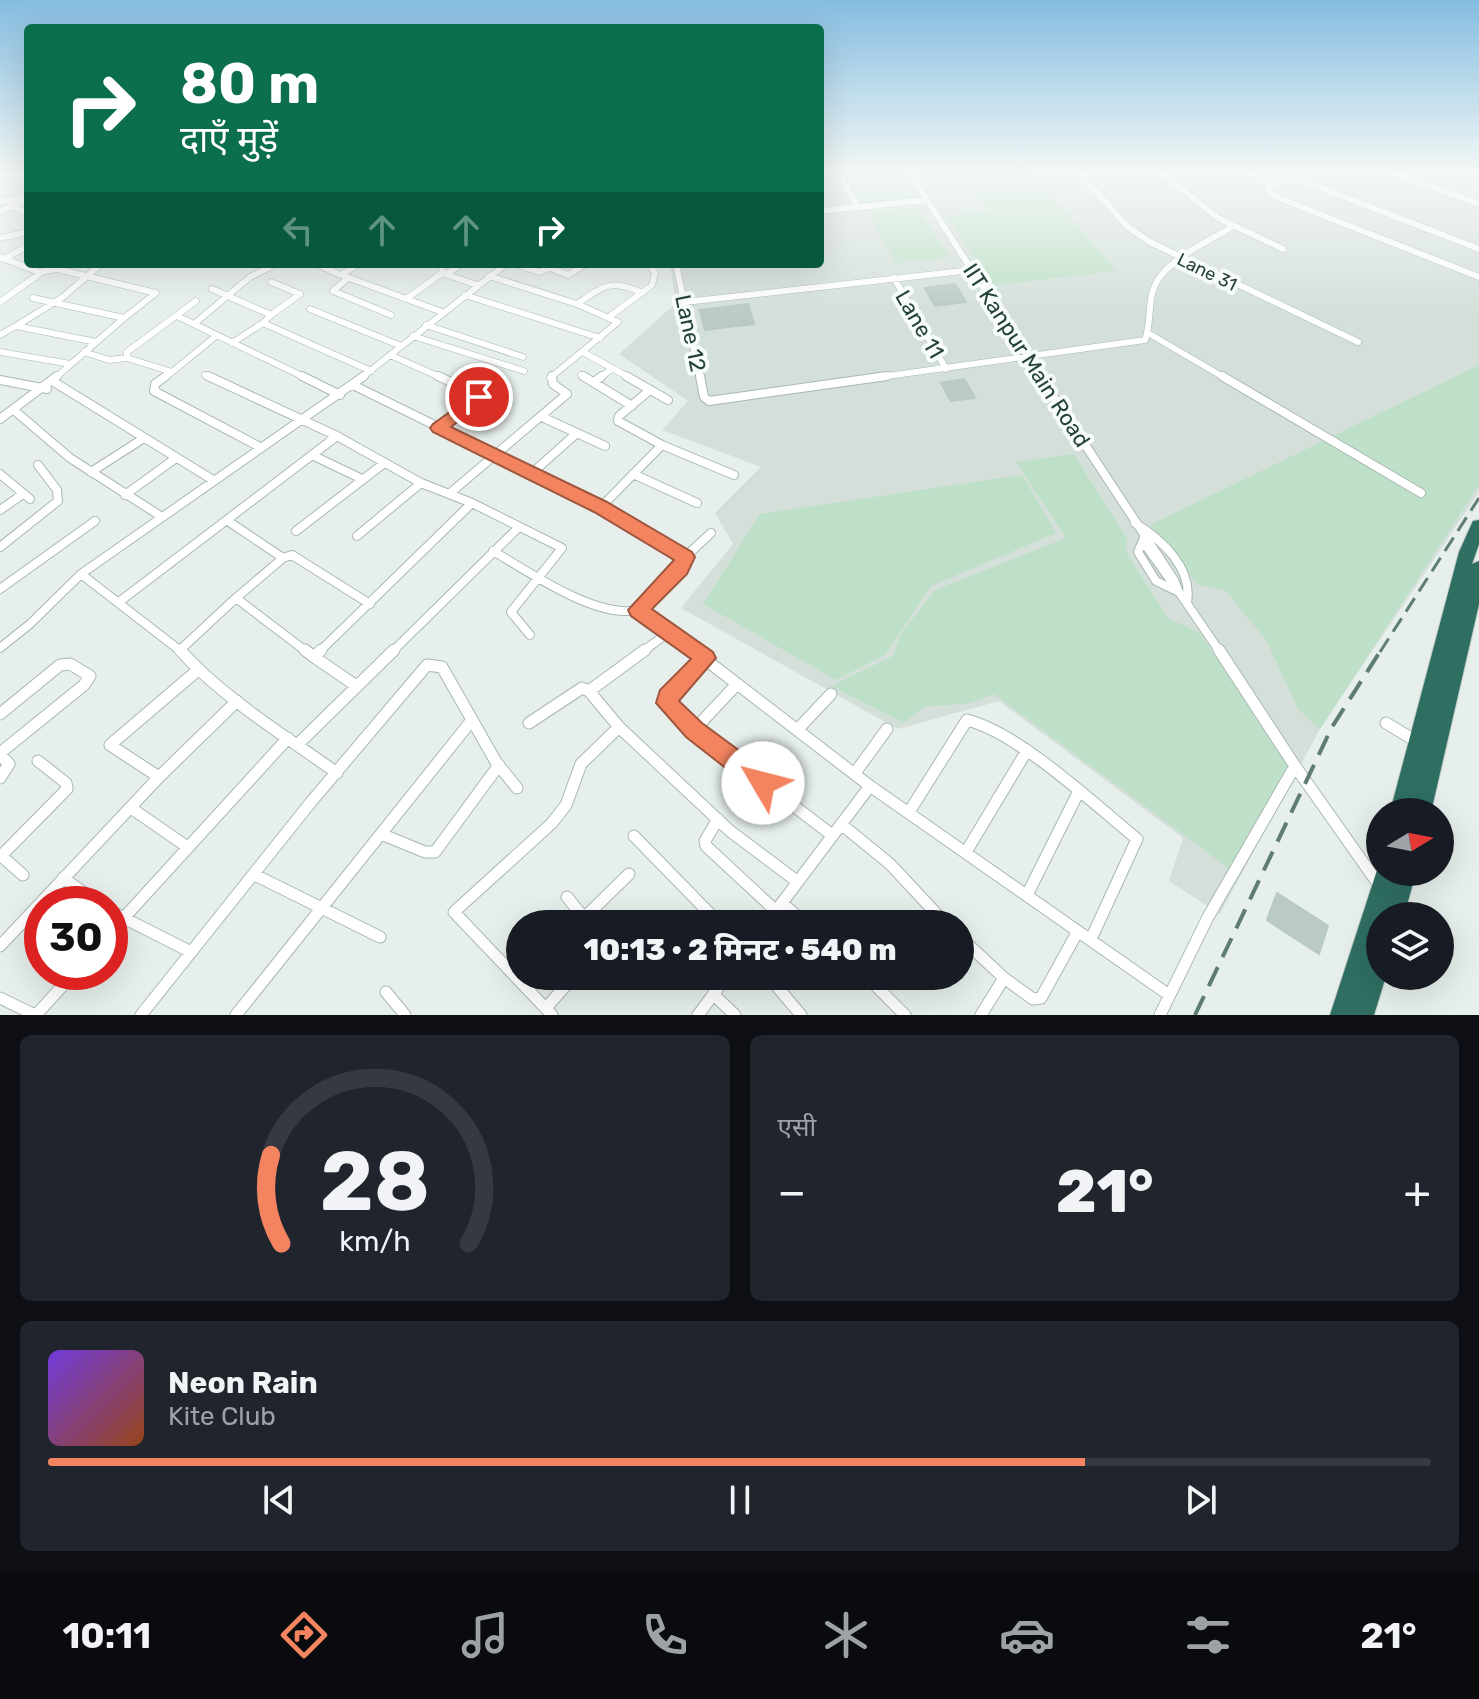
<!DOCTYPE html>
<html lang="hi">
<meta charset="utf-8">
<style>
body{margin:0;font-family:Rubik,"Noto Sans Devanagari",sans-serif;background:#20242c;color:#f1f3f6;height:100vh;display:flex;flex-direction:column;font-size:30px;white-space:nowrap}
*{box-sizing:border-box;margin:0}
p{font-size:26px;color:#9ea1a6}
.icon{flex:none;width:44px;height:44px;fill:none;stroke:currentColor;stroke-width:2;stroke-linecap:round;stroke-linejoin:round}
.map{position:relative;height:1015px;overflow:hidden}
.side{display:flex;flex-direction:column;gap:20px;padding:20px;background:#0d0f14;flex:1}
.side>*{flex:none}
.guide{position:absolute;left:24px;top:24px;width:800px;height:244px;border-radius:8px;box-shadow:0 8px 32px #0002;background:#0b6e4f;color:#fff;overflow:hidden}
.needle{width:52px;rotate:80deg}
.fabs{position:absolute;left:1366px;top:798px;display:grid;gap:16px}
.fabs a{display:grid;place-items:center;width:88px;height:88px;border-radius:50%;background:#171b24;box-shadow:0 8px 32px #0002;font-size:40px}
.speed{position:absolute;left:24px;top:886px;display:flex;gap:16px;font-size:40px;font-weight:700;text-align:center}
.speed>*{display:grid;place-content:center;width:104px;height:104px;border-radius:50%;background:#171b24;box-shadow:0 8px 32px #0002;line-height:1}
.speed .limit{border:12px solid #d22;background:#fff;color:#111}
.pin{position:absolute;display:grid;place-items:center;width:68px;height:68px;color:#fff;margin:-34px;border:4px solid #fff;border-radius:50%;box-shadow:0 2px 8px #0007}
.me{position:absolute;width:88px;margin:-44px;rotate:307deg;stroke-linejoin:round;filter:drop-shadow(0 0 6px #0008)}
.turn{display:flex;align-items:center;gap:28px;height:168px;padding:0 24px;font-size:36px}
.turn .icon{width:104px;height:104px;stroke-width:2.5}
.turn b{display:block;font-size:56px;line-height:68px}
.lanes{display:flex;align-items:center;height:76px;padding:0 24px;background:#0003;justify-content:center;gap:40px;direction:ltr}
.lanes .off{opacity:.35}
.big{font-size:60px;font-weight:800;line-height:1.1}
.side .widget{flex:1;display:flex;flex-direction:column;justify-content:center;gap:12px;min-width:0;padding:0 28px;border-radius:12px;background:#20242c}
.side .dial{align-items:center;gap:0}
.dial svg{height:208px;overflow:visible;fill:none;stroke:#363941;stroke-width:7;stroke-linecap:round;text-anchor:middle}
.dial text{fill:#f1f3f6;stroke:none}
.song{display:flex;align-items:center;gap:24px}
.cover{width:96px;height:96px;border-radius:12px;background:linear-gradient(135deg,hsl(260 70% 55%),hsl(20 70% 35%))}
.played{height:8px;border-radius:4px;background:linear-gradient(90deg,#f4845f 75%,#363941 75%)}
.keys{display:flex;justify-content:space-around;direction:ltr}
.heat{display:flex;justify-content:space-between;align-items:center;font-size:44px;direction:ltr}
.side .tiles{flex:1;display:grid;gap:20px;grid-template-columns:1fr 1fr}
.widget:last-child{grid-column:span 2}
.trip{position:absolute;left:506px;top:910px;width:468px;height:80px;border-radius:40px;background:#171b24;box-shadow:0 8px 32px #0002;font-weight:800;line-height:80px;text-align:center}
.menu{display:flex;height:128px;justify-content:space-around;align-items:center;background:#090b0e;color:#9ea1a6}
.menu .icon{width:56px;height:56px}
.menu .current{color:#f4845f}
.menu b{font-size:36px;color:#f1f3f6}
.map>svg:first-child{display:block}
.built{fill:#d4dfda}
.green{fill:#bfe0c8}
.building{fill:#bbcac4;stroke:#b8c9c2;stroke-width:2}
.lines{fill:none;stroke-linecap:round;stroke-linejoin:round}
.street-far2-casing{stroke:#a8b8b2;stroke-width:7}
.street-far1-casing{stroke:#a8b8b2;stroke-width:10}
.street-casing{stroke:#a8b8b2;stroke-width:13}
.highway-casing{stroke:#c2cac8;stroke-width:2}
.street-far2{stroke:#fff;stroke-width:6}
.street-far1{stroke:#fff;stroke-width:8}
.street{stroke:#fff;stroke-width:11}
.highway{fill:#2f6f62;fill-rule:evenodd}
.rail-far1{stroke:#5f7d75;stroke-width:3;stroke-dasharray:16 8;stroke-linecap:butt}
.rail{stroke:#5f7d75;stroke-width:4;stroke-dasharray:21 11;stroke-linecap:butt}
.route{fill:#f4845f;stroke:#9f563e;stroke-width:2}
.labels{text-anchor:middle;stroke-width:8;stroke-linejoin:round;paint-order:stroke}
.far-street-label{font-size:18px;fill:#24423a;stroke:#f7fbf9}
.street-label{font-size:22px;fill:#24423a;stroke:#f7fbf9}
</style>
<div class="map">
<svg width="1479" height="1015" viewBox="0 0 1479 1015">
<rect width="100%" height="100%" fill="#e6efeb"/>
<path class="built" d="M820 172H1479V492L1320 729 1220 914 1169 881 1183 838 999 701 898 729 681 608 733 544 715 513 761 467 662 430 688 401 619 354 676 303 670 264H820Z"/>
<path class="green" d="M843 172H904L920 198 860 204Z
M919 172H1032L1116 271 992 286 947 216 989 211 971 186 932 190Z
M918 207 949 257 896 263 868 212Z
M1479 365V485L1320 729 1298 709 1266 640 1225 590 1198 585 1150 525Z
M1074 454 1127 539 1126 552 1168 618 1200 633 1292 771 1231 870 994 694 970 703 924 707 904 723 831 686 893 656 901 634 935 590 1066 538 1016 462Z
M1022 475 1056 533 931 586 885 655 836 680 703 604 760 514Z"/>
<path class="building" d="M955 284 966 302 935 306 925 288Z
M748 304 754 324 705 330 700 310Z
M964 379 975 398 951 401 941 383Z
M1277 893 1328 926 1319 954 1267 920Z"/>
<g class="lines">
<g class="street-far2-casing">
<path id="street-far2" d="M839 172 857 207
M909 172 1041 378
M1078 172 1128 227 1150 242 1358 342
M1161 172 1218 218 1283 249
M1249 172 1269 185 1270 192 1279 198 1479 277
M1388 172 1479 204
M1269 185 1289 180 1306 182 1479 249
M0 201 20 199
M10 206 28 213
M0 211 28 197
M820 211 927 200
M0 238 28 232
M0 257 39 272 57 269 156 293 124 318
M3 259 28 246
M316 264 341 275 359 264
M443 264 442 273 477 285
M515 264 539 272 550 268 568 275 586 264
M676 264 700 378
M446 274 462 264
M341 275 442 312
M489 276 577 304 618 322 550 378
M348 278 333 291 391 315
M894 278 946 369
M271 282 300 294
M212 289 271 315 263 323 371 371
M465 295 600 338
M33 298 124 318 55 378
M406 299 442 273
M196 301 127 352V358L172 372 216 336
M0 302 42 272
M685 302 972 270
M577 304C604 286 611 278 642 293
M310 309 401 346
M271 315 300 294
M177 316 306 378
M609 317 652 285 655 273 649 264
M194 324 250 277 276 264
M426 325 523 357
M1148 333 1225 378
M0 335 16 326
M413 336 524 371
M96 342 16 326 63 297 101 264
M232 343 263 323
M0 352 71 364
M84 352 109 360 127 358
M583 352 630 378
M390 355 442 378
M205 375 212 378
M581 375 587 378
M163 378 172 372
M361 378 506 264
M599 378 612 369
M873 378 1145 340C1151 324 1148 307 1153 290 1162 261 1206 243 1230 228"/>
</g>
<g class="street-far1-casing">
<path id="street-far1" d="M166 376 155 384 154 391 260 447
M208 376 337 436
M302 376 340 395
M438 376 479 395 439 428
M583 376 632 406
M626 376 668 400
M700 376 704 397 709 401 887 376
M1040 376 1174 580 1179 592 1146 546 1144 537
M1222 376 1421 493
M0 380 47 389
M54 382 213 480
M594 382 602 376
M353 385 601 507 685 557 680 568 638 610 669 632 642 652
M650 390 619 416 618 421 662 445
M15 411 70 458 162 517
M542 417 605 446
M0 419 57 376
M314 456 362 479
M91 472 144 438
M532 473 577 433
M0 474 30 499
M633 474 697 503
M449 494 567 394 553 384 552 376
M125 495 176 458
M601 507 662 445 734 475
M0 510 23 494
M228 521 283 558
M1135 523C1162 540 1193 568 1187 602
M296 531 383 464
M357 536 421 483
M1144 538 1138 552 1156 581 1179 592 1220 652
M0 547 58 501 57 490 38 465
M493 551C529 572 596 619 638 610
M685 557 711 533
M81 574 182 652
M0 589 95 521
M119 602 337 436 421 483 472 503 562 548 511 612 530 635
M669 632 695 652
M0 648 30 624 81 574 364 376
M180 650 236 598
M307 652 236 598 283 558 292 555 370 604
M319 652 472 503
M392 652 519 527"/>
</g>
<g class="street-casing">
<path id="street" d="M180 650C224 699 284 735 337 773
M305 650 314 657
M321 650 314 657 355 685
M693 650 870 786 1169 995
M1219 650 1221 653
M737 684 694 730 832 835
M589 691 645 650
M0 714 60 665 70 664 90 676 84 685 0 753
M529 723 582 688 589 691 619 727 581 764 566 805 552 823 454 912 552 1015
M1386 723 1416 741
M619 727 730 831 798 882
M798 729 831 694
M694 730 667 700 706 658
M297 745 394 650
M0 755 9 764 0 778
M1291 760 1221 653 1295 766 1379 885
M855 773 887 729
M159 777 237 701
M131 808 186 846
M909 812 967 720C1019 733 1094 804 1137 839L1091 939
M718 819 705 841 706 846 776 911
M841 824 890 864 946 924
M381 834 425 852H435L499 765
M634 836 720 924
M966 852 1026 752
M0 855 23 875
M1 856 67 789 66 783 38 761
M255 875 380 937
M63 878 100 904
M1027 895 1078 793
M567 897 589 924
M782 903 806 924
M110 911 189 951
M584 918 629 874
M766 924 870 786
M110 933 288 738
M960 937 1004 978 1033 999 1041 998 1078 931
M0 946 159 777 110 745 198 670
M768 976 801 1015
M866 976 905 1015
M386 992 405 1015
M713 994 735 1015
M0 998 35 1015
M546 1008 574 976
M36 1015 75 972
M141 1015 311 802 427 665 442 667 496 762 517 788
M236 1015 472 720
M698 1015 727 976
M981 1015 1004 978
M1160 1015 1208 917 1295 766"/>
</g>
<g class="highway-casing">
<path id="highway" d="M1479 520V544L1472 564 1479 561V604L1431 812H1390L1459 552 1473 521Z
M1379 864 1380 872H1416L1404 916H1380V931L1374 950 1380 947V976H1386L1374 1015H1330Z"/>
</g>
<use href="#street-far2" class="street-far2"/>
<use href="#street-far1" class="street-far1"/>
<use href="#street" class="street"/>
<use href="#highway" class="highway"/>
<path class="rail-far1" d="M1380 652 1479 498"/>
<path class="rail" d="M1195 1015 1332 727 1381 650"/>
</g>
<linearGradient id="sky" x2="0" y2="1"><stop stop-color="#84bce0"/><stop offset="0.55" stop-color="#f4f8f6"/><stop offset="1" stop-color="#f4f8f6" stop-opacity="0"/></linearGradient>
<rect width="1479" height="314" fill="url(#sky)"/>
<path class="route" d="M479 391 487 397 485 400 451 427 607 502 692 552 695 557 687 574 652 609 713 652 716 658 679 701 702 723 771 774 775 783 771 791 763 794 755 791 686 737 656 703 660 690 691 659 631 616 628 610 674 560 594 512 433 432 430 428 433 424Z"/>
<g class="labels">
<g class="far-street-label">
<text transform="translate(1207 272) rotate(26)" y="6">Lane 31</text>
</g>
<g class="street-label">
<text transform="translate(920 324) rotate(60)" y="8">Lane 11</text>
<text transform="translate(691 333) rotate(78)" y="8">Lane 12</text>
<text transform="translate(1027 355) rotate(57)" y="8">IIT Kanpur Main Road</text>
</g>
</g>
</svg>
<div class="fabs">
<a><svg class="needle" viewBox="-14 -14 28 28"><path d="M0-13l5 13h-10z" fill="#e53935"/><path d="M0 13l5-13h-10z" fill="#9ea1a6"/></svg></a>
<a><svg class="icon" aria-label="layers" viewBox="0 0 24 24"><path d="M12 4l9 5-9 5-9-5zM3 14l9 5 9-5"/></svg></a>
</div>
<div class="speed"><div class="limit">30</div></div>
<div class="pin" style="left:479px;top:397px;background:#d93025"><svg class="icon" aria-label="arrive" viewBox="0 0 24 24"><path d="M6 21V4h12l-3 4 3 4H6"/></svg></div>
<svg class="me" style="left:763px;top:783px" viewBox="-20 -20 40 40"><circle r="19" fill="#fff"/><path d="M0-13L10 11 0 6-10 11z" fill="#f4845f"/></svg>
<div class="trip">10:13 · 2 मिनट · 540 m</div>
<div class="guide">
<div class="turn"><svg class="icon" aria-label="right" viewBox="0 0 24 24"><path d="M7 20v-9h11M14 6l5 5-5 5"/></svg><div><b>80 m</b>दाएँ मुड़ें</div></div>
<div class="lanes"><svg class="icon off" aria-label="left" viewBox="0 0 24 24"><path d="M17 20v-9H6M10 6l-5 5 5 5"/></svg><svg class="icon off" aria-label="ahead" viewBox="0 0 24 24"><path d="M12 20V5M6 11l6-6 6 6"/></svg><svg class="icon off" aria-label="ahead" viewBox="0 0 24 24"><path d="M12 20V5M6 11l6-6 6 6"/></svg><svg class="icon" aria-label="right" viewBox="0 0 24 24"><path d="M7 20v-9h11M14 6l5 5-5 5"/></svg></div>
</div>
</div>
<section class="side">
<div class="tiles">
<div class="widget dial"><svg viewBox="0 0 100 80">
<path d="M14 69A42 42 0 1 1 86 69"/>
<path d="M14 69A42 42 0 0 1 10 35" stroke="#f4845f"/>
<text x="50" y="56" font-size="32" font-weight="700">28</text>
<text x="50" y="72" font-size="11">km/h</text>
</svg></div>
<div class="widget"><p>एसी</p>
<div class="heat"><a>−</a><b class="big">21°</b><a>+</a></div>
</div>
<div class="widget">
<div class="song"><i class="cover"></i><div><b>Neon Rain</b><p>Kite Club</p></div></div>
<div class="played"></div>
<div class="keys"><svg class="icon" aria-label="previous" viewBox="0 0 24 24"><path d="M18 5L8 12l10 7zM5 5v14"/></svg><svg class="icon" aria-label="pause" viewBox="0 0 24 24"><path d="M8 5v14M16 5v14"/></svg><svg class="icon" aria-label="next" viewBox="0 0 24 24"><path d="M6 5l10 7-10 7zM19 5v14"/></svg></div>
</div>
</div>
</section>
<nav class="menu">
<b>10:11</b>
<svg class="icon current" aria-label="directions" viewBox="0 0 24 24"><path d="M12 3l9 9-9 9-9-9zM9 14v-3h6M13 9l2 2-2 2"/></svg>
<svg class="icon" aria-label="music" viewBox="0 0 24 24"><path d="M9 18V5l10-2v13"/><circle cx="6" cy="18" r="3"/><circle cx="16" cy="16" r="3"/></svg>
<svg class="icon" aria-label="phone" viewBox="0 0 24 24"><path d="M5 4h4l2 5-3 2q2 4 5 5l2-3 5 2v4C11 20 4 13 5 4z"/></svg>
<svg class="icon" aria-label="climate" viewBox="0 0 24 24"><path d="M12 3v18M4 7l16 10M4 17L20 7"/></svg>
<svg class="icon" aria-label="car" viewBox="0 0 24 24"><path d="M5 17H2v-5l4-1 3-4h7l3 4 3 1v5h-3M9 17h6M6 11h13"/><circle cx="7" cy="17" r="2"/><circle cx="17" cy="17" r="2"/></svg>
<svg class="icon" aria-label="filters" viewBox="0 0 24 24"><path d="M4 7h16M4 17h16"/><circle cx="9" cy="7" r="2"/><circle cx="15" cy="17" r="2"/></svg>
<b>21°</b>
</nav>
